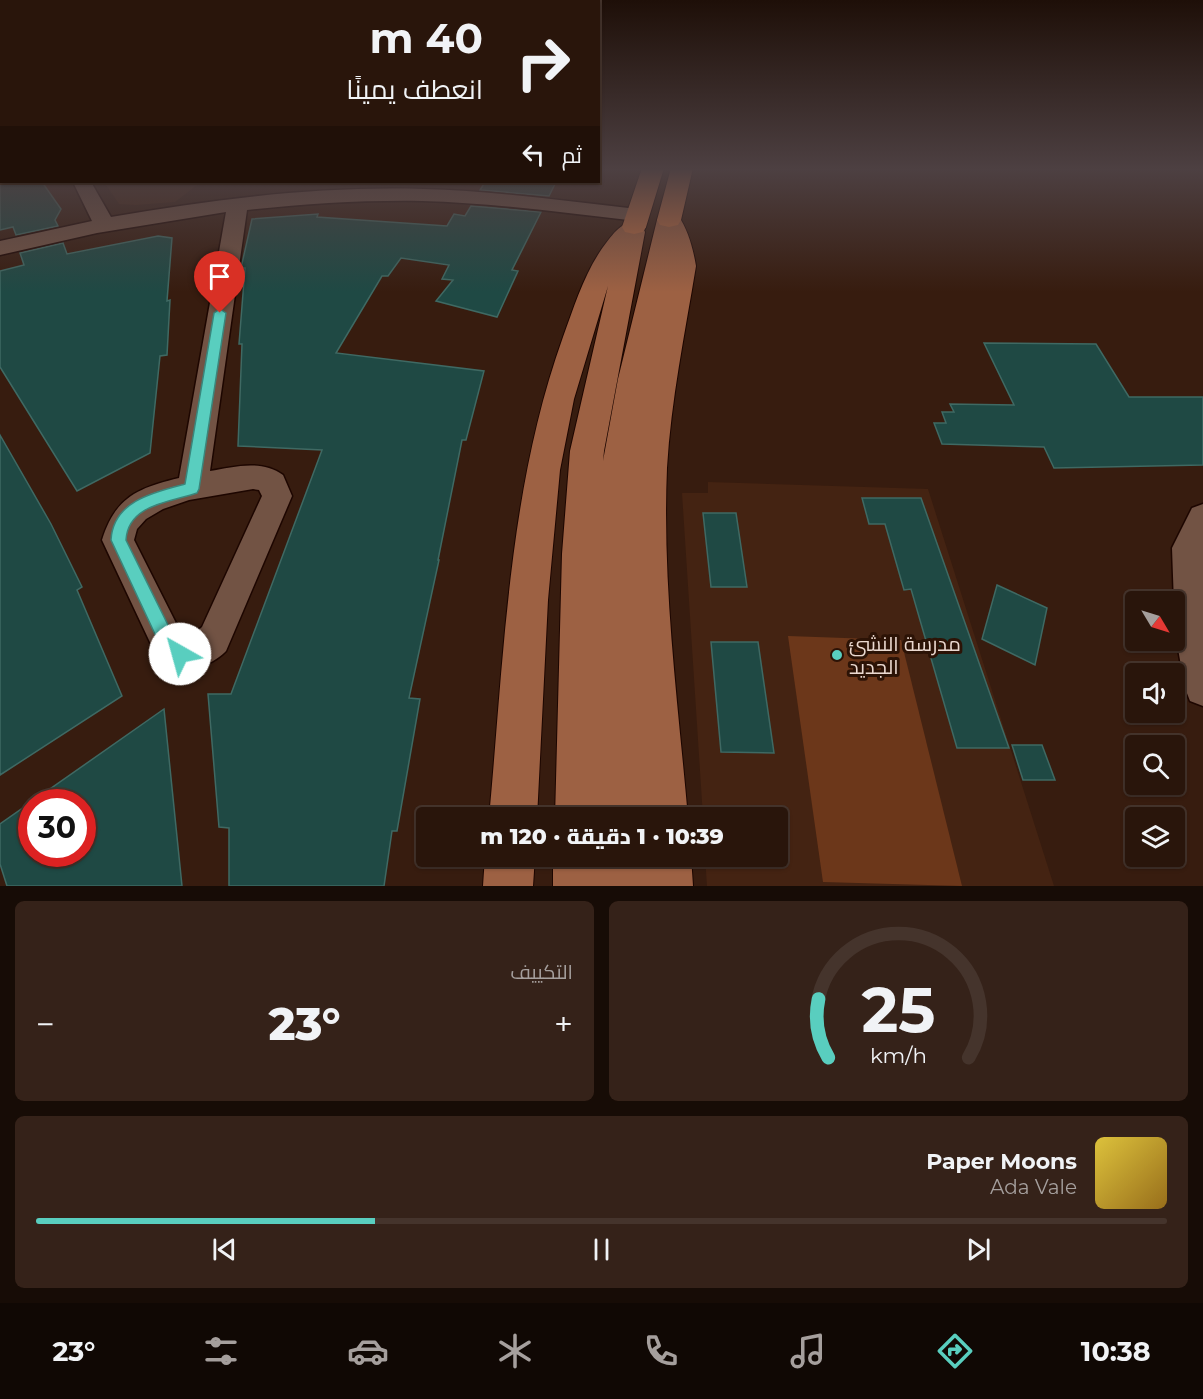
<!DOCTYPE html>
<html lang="ar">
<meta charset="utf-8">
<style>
body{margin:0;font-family:Montserrat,Cairo,sans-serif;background:#352219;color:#f1f3f6;direction:rtl;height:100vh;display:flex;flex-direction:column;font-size:22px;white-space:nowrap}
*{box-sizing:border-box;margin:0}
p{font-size:20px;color:#a59f9d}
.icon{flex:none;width:33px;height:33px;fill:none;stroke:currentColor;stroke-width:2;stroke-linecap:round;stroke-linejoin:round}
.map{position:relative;height:886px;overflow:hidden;direction:ltr}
.side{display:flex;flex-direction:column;gap:15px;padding:15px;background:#170c06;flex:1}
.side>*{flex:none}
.hud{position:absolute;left:0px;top:0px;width:600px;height:183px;box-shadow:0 2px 4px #0004,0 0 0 2px #45342c;direction:rtl;background:#29150b;color:#f1f3f6;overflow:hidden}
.needle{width:39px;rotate:128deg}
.buttons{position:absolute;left:1125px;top:591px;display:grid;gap:12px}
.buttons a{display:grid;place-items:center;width:60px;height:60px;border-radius:6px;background:#29150b;box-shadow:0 2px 4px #0004,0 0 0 2px #45342c;font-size:30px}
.speed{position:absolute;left:18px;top:789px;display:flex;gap:12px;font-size:30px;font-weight:700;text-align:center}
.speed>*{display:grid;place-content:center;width:78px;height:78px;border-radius:50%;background:#29150b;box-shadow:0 2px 4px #0004,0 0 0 2px #45342c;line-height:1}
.speed .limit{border:9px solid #d22;background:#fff;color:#111}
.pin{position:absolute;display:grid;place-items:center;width:51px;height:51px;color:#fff;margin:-62px -26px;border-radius:50% 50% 50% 0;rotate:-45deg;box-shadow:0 0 6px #0007}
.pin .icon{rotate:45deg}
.me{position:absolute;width:66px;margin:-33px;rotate:322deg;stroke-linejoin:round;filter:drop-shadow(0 0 4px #0008)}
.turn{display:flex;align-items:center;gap:21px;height:126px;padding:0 18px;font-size:27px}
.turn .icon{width:78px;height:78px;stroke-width:2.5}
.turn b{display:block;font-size:42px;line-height:51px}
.then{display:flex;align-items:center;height:57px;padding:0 18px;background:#0003;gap:12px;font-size:22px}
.big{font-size:45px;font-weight:800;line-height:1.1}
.side .widget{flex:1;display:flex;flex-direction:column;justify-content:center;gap:9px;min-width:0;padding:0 21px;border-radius:9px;background:#352219}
.side .dial{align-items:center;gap:0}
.dial svg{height:156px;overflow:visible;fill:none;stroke:#45342c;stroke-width:7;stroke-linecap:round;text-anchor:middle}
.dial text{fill:#f1f3f6;stroke:none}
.song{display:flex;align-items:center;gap:18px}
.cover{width:72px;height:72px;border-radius:9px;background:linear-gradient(135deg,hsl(50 70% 55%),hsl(40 70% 35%))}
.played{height:6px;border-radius:3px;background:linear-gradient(90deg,#59cebf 30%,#45342c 30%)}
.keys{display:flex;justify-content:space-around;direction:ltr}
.heat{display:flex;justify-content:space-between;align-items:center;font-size:33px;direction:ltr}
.side .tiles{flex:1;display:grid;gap:15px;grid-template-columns:1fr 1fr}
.widget:last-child{grid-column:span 2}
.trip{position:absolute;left:416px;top:807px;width:372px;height:60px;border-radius:6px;background:#29150b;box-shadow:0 2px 4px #0004,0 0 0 2px #45342c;font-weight:800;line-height:60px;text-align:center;direction:rtl}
.dock{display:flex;height:96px;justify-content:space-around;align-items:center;background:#100804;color:#a59f9d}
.dock .icon{width:42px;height:42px}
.dock .selected{color:#59cebf}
.dock b{font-size:27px;color:#f1f3f6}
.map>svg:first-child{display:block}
.built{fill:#442312}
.green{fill:#6c371a}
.building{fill:#1f4944;stroke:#3f6963;stroke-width:1.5;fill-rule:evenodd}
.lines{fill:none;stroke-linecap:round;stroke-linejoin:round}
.minor-casing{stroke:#1d0600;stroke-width:3}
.major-casing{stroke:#1d0600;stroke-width:2}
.highway-casing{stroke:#1d0600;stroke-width:2}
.minor{fill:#725344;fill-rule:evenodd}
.major{fill:#9d6143;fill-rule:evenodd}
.highway{fill:#b96b42;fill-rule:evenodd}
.route{fill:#59cebf;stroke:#3a867c;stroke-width:1.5}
.poi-dot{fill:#59cebf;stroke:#2c1306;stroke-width:2}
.labels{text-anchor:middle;stroke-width:6;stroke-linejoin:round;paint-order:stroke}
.near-poi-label{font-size:20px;fill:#ebd9d0;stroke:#2c1306;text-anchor:start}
</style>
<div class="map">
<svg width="1203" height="886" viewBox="0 0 1203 886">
<rect width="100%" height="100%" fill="#371c0f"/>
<path class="built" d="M104 182H201L175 202 136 205 119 204Z
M708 482 928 489 1054 886H707L705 857 777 856V818L703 817 682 493H708Z"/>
<path class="green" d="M788 636 901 640 962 886 823 882Z"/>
<path class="building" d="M0 182H42L61 209 55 220 58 226 16 235 13 227 0 230Z
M485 182H556L549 196 480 190Z
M471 206 541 212 512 270 518 271 497 317 436 301 453 280 442 279 449 265 401 258 388 276H382L336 353 484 371 466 440H462L438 560H439L409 698 420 699 397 831H392L384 886H229V828L219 827 208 694H231L322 450 238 446 242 344H239L245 268H241L252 219 318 214 317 217 447 226 454 214 465 216Z
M158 236 172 238 167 301 170 300 167 355 160 356 150 453 77 491 0 367V271L24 265 20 253 63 243 67 254Z
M984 343 1096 344 1129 397H1203V465L1054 468 1044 447 942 444 934 423H946L942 412H954L950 404 1014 405Z
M0 435 51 524 82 587 77 590 122 696 0 775Z
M862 498H921L1009 748H957L911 589 904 590 885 524H869Z
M703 513H736L747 587H711Z
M997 585 1047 608 1035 665 982 639Z
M711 642H758L774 753 721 752Z
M164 709 182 886H7L0 864V824ZM32 802H82V854H32Z
M1012 745H1042L1055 780H1023Z"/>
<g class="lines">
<g class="minor-casing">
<path id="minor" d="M73 182H91L111 217C214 199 318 186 423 189 495 191 566 201 637 209L644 211 647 215 644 219 637 221C566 213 494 203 422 201 363 200 305 204 247 210L210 471C234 467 261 459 283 475L292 496 226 651C217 661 193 673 179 671 169 670 162 661 156 655L102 540C115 498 137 488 179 478L226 212 97 233 0 255V241L92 221ZM253 489 259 490 262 496 202 627 195 633 185 635 180 631 134 540 137 529 146 519 163 509 189 500Z
M1203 504V706L1190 701 1185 688 1175 632 1172 548 1192 508Z"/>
</g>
<g class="major-casing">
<path id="major" d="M669 213 678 215C688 230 693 248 696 266 685 333 671 400 667 468 662 585 678 702 688 818H555L562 554 570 451 608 286 574 399 560 470 548 600 537 818H489C504 657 508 490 563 337 574 307 583 277 601 250 612 235 623 217 643 222L646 227 644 230 645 232 604 451 603 461 618 379 657 220 660 215Z
M485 856H535L533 886H483Z
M553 856H691L693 886H553Z"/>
</g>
<g class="highway-casing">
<path id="highway" d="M642 168H664L646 227 643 232 634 234 625 232 622 227Z
M671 168H693L681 220 678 225 669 227 660 225 657 220Z"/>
</g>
<use href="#minor" class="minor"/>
<use href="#major" class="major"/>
<use href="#highway" class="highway"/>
</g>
<linearGradient id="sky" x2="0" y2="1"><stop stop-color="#1e0f08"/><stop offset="0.58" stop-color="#4d4042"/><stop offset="1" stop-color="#4d4042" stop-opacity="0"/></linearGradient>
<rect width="1203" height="292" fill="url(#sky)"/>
<path class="route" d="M220 309 226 313 199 489 197 493C171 502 128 504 126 540L174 637 186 648 188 654 186 660 180 663 162 649 111 540C113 501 154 492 185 484L214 313Z"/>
<circle class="poi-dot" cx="837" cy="655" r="6"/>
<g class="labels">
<g class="near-poi-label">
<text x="849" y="651">مدرسة النشئ<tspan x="849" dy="23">الجديد</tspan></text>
</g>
</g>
</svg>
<div class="buttons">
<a><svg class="needle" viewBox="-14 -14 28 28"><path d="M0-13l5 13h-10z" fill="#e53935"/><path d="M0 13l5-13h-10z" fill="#a59f9d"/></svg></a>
<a><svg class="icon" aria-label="sound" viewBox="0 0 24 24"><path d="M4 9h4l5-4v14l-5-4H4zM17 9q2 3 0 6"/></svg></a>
<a><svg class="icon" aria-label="search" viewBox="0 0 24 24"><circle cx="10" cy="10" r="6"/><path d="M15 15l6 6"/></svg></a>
<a><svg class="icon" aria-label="layers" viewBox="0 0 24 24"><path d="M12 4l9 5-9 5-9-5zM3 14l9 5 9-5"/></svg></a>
</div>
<div class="speed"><div class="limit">30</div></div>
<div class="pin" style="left:220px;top:313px;background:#d93025"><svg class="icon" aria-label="arrive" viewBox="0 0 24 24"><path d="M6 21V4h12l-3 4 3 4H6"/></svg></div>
<svg class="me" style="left:180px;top:654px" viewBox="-20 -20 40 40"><circle r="19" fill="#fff"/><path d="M0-13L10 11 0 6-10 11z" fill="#59cebf"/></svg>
<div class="trip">10:39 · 1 دقيقة · 120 m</div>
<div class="hud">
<div class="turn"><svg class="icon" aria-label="right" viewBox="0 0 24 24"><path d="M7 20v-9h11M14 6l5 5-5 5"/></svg><div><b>40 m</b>انعطف يمينًا</div></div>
<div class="then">ثم<svg class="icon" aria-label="left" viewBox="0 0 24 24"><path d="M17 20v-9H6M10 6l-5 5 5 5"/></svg></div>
</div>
</div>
<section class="side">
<div class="tiles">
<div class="widget dial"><svg viewBox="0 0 100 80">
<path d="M14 69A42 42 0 1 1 86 69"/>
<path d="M14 69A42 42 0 0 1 9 39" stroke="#59cebf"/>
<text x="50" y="56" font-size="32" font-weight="700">25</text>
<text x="50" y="72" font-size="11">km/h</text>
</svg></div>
<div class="widget"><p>التكييف</p>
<div class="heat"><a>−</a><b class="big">23°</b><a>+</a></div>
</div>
<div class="widget">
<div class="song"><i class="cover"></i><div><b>Paper Moons</b><p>Ada Vale</p></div></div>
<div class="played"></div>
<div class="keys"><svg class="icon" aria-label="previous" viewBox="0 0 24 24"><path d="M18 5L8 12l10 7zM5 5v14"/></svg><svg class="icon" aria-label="pause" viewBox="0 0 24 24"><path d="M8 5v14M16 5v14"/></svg><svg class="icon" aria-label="next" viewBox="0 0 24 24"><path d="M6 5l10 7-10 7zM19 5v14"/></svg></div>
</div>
</div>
</section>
<nav class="dock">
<b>10:38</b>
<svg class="icon selected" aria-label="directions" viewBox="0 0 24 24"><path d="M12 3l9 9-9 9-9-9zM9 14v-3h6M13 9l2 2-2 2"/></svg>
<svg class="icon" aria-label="music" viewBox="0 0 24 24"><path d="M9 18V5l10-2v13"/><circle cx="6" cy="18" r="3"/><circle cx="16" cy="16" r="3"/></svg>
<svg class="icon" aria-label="phone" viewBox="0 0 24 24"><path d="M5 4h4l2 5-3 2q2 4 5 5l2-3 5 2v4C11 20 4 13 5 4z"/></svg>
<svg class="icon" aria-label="climate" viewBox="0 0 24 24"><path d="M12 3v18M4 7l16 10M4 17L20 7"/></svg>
<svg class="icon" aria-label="car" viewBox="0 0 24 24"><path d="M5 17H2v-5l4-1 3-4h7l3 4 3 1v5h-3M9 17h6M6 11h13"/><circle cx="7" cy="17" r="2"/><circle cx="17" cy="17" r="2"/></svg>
<svg class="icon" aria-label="filters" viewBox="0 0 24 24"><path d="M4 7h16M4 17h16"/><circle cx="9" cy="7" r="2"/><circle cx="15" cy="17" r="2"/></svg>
<b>23°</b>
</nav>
